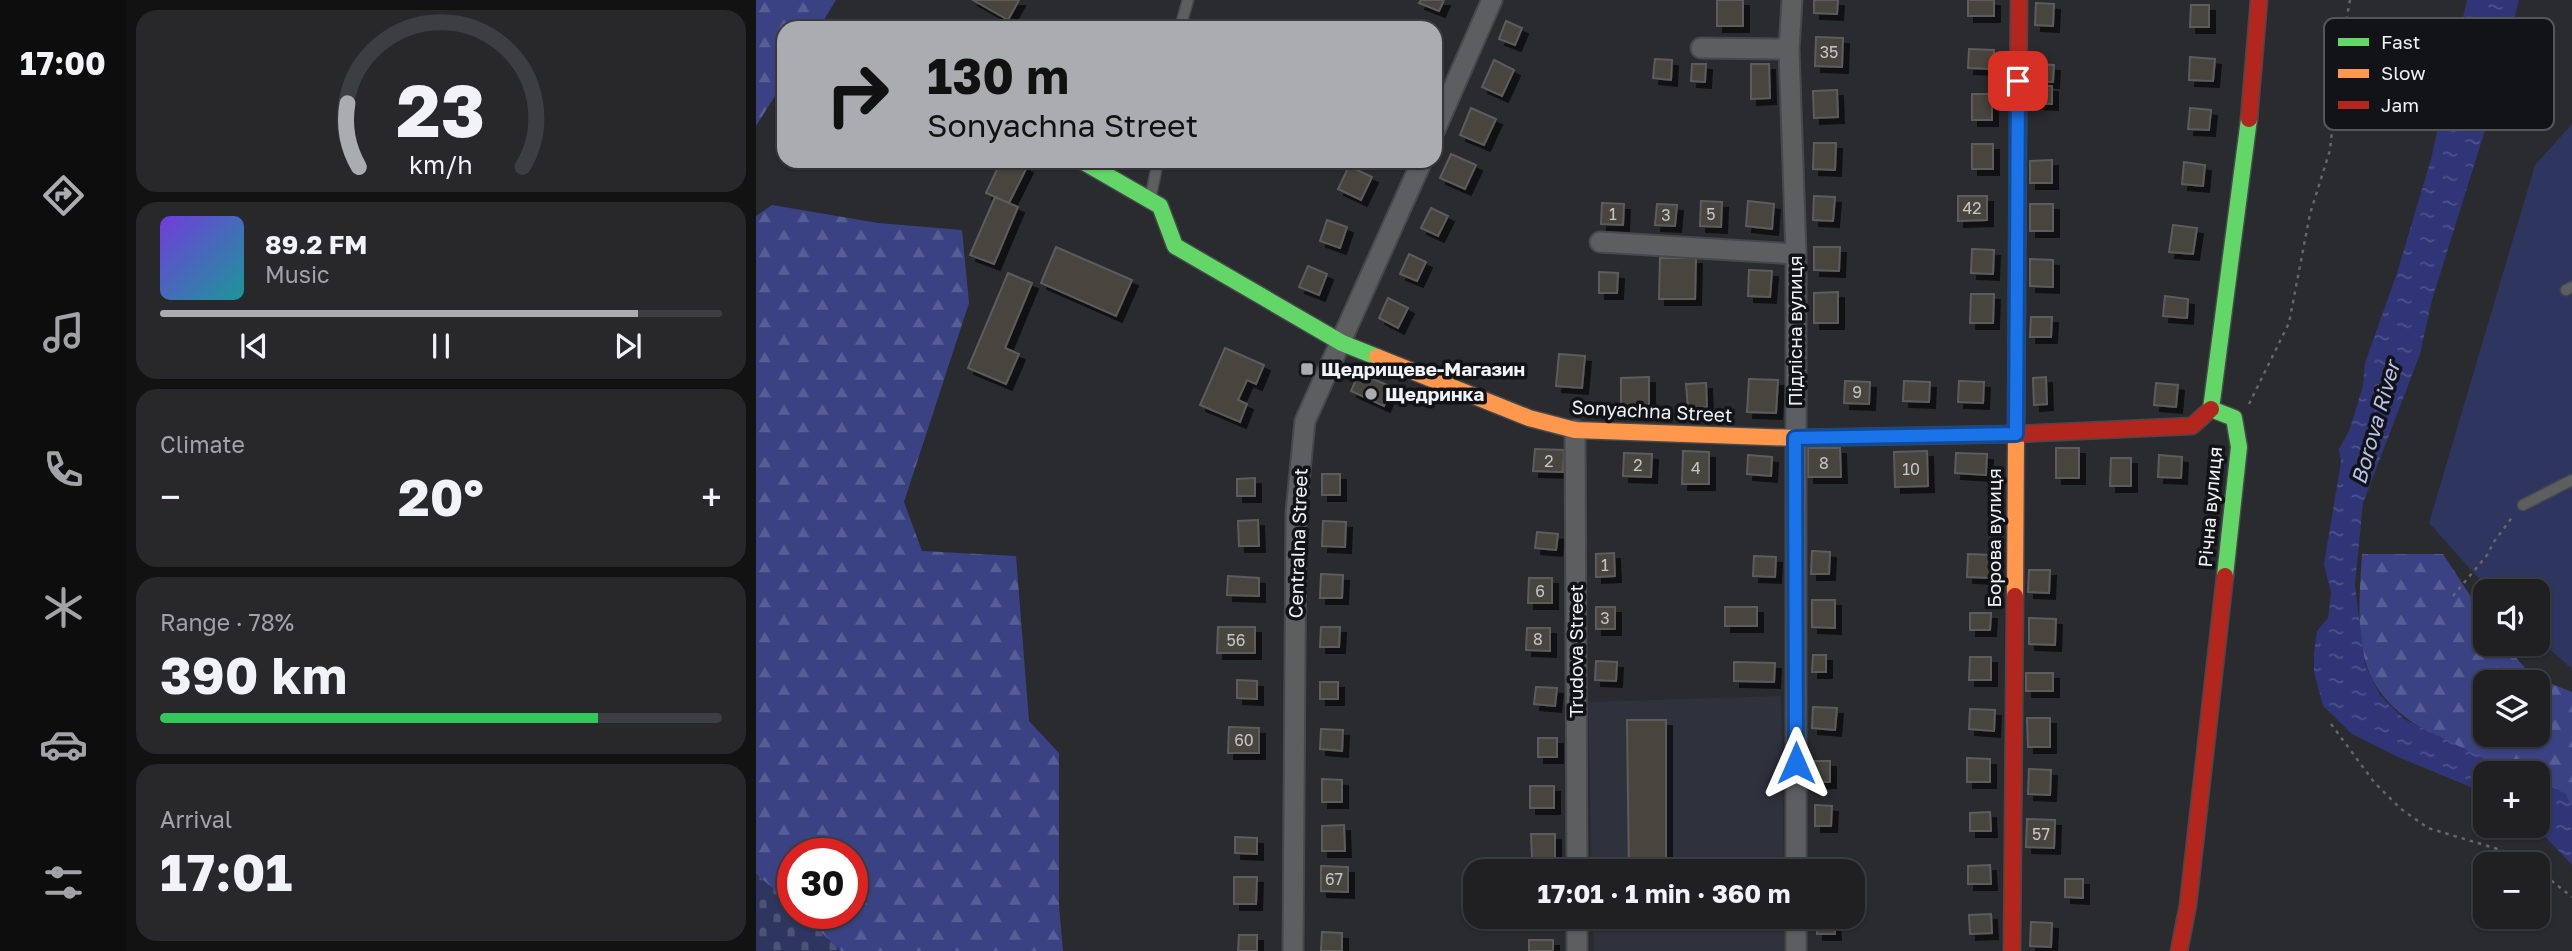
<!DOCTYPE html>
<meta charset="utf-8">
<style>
body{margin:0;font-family:"Golos Text",sans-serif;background:#28282b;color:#f1f3f6;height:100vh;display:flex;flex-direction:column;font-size:26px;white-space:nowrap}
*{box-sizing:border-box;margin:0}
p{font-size:23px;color:#a2a3a6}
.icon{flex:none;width:38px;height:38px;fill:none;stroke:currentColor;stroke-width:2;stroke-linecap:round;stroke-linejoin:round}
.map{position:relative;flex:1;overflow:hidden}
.details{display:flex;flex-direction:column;gap:10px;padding:10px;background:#121213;width:630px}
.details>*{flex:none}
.banner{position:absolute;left:21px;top:21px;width:665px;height:147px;border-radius:21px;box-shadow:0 2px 5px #0004,0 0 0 2px #3d3e41;background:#abacb0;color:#111;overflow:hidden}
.fabs{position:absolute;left:1717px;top:579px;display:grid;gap:14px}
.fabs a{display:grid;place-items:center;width:77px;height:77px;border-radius:14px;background:#202023;box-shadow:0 2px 5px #0004,0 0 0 2px #3d3e41;font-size:35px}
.speed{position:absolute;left:21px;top:838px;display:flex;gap:14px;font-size:35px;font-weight:700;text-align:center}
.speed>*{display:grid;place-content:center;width:91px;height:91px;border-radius:50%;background:#202023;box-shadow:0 2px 5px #0004,0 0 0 2px #3d3e41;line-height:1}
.speed .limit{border:10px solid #d22;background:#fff;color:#111}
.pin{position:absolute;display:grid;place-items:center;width:60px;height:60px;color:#fff;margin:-30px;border-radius:14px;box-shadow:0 4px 10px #0006}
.me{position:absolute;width:77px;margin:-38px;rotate:0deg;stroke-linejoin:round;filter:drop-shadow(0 0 5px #0008)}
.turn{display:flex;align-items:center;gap:24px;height:147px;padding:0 35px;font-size:32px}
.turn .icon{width:91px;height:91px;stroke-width:2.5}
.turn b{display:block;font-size:49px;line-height:60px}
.big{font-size:52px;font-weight:700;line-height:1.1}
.details .widget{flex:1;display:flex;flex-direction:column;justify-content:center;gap:10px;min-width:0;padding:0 24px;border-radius:21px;background:#28282b}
.details .dial{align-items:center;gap:0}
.dial svg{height:182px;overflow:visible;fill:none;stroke:#3d3e41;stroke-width:7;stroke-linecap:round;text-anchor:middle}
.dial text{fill:#f1f3f6;stroke:none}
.song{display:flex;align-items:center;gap:21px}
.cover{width:84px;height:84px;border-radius:10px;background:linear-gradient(135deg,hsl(260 70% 55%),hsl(180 70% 35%))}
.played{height:7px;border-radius:4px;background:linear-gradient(90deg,#abacb0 85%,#3d3e41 85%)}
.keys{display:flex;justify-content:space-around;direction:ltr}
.heat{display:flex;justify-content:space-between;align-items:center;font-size:38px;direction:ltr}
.charge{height:10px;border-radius:5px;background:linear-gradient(90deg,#34c759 78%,#3d3e41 0)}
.trip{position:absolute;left:707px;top:859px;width:402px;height:70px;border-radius:21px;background:#202023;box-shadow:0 2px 5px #0004,0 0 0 2px #3d3e41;font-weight:700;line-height:70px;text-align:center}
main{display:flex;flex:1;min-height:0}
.dock{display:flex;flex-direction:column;width:126px;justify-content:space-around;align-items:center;background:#0d0d0e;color:#a2a3a6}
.dock .icon{width:49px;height:49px}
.dock .selected{color:#abacb0}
.dock b{font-size:32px;color:#f1f3f6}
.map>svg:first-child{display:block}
.built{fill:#2f323d}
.forest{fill:url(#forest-firs);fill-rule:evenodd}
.cemetery{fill:url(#cemetery-stones)}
.garden{fill:#2e355f}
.water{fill:url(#water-ripples)}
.building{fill:#46443d;stroke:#5d5c5d;stroke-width:2;filter:url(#shadow)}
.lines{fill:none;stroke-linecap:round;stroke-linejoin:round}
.lane-casing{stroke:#47484c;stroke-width:13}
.street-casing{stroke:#47484c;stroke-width:23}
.fast-casing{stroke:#47484c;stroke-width:19}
.slow-casing{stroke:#47484c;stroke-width:19}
.jam-casing{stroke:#47484c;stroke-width:19}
.path{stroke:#666669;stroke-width:2.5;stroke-dasharray:3.5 5;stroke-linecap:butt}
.lane{stroke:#5d5e60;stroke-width:10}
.street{stroke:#5d5e60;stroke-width:19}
.fast{stroke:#63d668;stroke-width:16}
.slow{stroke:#ff974d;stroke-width:16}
.jam{stroke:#b3261e;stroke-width:16}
.route-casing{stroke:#114b97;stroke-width:18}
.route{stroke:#1a73e8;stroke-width:12}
.poi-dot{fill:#abacb0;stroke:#121316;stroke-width:2.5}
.labels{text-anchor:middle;stroke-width:7;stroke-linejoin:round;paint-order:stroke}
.number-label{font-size:16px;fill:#c6c6c8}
.street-label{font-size:19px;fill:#f1f2f6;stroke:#121316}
.poi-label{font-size:19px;font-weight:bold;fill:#f1f2f6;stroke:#121316;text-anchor:start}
.water-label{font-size:21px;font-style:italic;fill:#b8c2ec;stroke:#121316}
.key{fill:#121316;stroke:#555659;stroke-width:2}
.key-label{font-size:19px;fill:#f1f2f6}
</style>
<main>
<nav class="dock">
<b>17:00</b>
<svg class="icon selected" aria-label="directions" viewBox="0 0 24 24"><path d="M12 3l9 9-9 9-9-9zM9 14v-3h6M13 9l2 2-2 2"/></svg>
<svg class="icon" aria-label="music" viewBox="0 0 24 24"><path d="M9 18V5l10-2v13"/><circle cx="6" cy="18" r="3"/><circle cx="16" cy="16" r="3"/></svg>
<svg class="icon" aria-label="phone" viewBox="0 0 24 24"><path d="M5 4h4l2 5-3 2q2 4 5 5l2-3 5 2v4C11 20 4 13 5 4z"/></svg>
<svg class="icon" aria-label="climate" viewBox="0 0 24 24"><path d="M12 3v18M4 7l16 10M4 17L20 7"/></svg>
<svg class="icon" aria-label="car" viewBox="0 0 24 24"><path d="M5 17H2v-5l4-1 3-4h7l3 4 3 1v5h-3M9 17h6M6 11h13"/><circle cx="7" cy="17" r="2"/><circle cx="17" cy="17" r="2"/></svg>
<svg class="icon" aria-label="filters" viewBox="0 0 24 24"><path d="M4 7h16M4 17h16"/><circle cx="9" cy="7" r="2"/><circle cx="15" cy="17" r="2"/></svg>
</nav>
<section class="details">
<div class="widget dial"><svg viewBox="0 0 100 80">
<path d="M14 69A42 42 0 1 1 86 69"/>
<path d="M14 69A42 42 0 0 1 9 41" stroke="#abacb0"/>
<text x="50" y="56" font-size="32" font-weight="700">23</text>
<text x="50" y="72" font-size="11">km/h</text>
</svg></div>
<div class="widget">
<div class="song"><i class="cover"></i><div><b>89.2 FM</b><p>Music</p></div></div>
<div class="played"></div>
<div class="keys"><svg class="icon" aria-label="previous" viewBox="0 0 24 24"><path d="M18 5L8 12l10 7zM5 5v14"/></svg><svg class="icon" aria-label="pause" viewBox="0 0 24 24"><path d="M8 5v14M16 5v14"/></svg><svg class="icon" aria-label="next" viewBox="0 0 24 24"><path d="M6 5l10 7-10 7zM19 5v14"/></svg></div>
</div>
<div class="widget"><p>Climate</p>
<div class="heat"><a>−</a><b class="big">20°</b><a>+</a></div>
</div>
<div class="widget"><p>Range · 78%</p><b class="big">390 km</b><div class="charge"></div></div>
<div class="widget"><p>Arrival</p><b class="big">17:01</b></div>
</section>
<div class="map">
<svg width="1816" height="951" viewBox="0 0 1816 951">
<defs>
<pattern id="forest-firs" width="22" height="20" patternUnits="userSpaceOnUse" patternTransform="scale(1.75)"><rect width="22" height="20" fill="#3a4283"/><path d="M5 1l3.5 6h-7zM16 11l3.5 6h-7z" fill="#575e95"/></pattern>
<pattern id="cemetery-stones" width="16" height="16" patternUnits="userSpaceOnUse" patternTransform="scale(1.75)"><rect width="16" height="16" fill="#2e355f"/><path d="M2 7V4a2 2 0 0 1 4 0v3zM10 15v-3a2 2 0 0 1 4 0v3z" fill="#4d5377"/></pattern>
<pattern id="water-ripples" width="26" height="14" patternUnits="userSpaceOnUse" patternTransform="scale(1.75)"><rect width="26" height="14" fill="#2f3577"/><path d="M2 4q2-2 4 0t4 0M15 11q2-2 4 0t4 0" fill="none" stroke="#4e538b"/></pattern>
<filter id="shadow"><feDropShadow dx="6" dy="6" stdDeviation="0" flood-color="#0009"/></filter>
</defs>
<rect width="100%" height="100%" fill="#2a2b2f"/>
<path class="built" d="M1025 696 1028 871H836L832 702Z
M837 917H1028L1029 951H838Z"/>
<path class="forest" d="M0 0H80L63 28H28V82L0 126Z
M16 205 122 223 206 230 213 303 148 502 166 551 260 556 273 721 303 753V906L307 951H85L45 914H96V854H37V906L0 874V216Z
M1606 554H1687L1729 618V644H1748L1776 676 1816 692V820L1804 791 1782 783V774C1751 773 1728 760 1701 747 1600 700 1599 658 1606 554ZM1729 682H1782V735H1729Z"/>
<path class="cemetery" d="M0 874 37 906V914H45L85 951H0Z"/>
<path class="garden" d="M1816 124V669L1782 639V592L1734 591 1673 523 1779 165Z"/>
<path class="water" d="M1711 0H1763L1735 111 1676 300 1664 354 1607 503 1599 585 1609 665 1624 695 1648 719 1757 773 1729 774V793L1642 757 1596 734 1567 706 1558 672V653L1561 631 1572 618 1575 593 1568 564 1585 462 1583 449 1593 431 1607 386 1609 363 1641 273 1675 159Z
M1782 784 1809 793 1816 807V865L1779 826H1782Z"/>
<path class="building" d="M217 0H263L252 20Z
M665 0H688L683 11 663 3Z
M961 0H987V26H961Z
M1058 0H1082L1081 14 1058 13Z
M1212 0H1238V16H1212Z
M1280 3 1298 4 1297 26 1279 25Z
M1435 5H1453V27H1434Z
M750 21 766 28 759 45 743 39Z
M1060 37 1087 38 1086 67 1059 66Z
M1213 49 1238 50 1237 69 1212 68Z
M1434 57 1459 59 1457 81 1433 80Z
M899 59 916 60 915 80 897 78Z
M738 60 758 70 746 96 726 87Z
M936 64H950L949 82 935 81Z
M995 64H1013L1014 98 995 99Z
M1277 64 1298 65 1297 82 1277 81Z
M1277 86H1296V104L1277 103Z
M1081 90 1082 117 1058 118 1057 91Z
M1216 94H1236V120H1216Z
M715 108 740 119 728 145 704 135Z
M1434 108 1455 110 1453 130 1432 129Z
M1058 143H1080L1079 170 1057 169Z
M1216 144H1237V169H1216Z
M695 154 720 165 709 189 684 178Z
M1296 160V183H1274V161Z
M245 161H259L271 167 253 203 230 193Z
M1428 162 1449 165 1447 186 1426 184Z
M593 166 616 177 605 200 582 189Z
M1058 196 1079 197 1077 221 1057 220Z
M1202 196H1231V220L1202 221Z
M239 197 262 207 238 264 214 255Z
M945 201 966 202 965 227 944 226Z
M992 201 1018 204 1016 229 990 226Z
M846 203 868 204 867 225 845 224Z
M901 204 921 205 919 226 899 225Z
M1274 204H1297V231H1274Z
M675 208 692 216 682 236 665 228Z
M571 220 591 227 584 248 564 241Z
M1417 225 1441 228 1437 254 1413 252Z
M300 247 376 280 360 316 285 283Z
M1058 247H1084L1083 271 1058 270Z
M1216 249 1238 250 1237 274 1215 273Z
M653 254 670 262 661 281 644 274Z
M904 258H940L939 299H903Z
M1274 259 1297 260V287L1274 286Z
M552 266 571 274 563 295 543 287Z
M993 270 1016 271 1014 297 992 296Z
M843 272 862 273 861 293H843Z
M252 273 276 283 249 348 263 354 250 384 212 368Z
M1082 292V323H1058V293Z
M1215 294H1238L1237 323H1214Z
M1409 296 1432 299 1431 318 1407 316Z
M632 298 652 308 642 328 623 318Z
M1275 317H1296L1295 337H1274Z
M469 348 508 365 500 384 491 380 482 400 491 404 484 422 444 405Z
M803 354 829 356 826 388 800 386Z
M603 373 636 387 628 406 595 391Z
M893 377V406H865V378Z
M1290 377 1291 404 1278 405 1277 378Z
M993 379 1022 380 1020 413 991 412Z
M1089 381 1114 382 1113 404 1088 403Z
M1148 381 1174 382 1173 402 1147 401Z
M1203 381 1228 382 1227 403 1202 402Z
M950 383 951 407 932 408 930 384Z
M1400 383 1422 385 1420 407 1398 405Z
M1052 448H1084L1085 477H1052Z
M1300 448H1323V478H1300Z
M779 449 808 450 807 472 777 471Z
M927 451 953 452V484H926Z
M1171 451 1172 486 1139 487 1138 452Z
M868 453 896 454 895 477 867 476Z
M1200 453 1231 454 1230 475 1199 473Z
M992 455 1016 457 1015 476 991 474Z
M1403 455 1426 457 1425 478 1402 477Z
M1355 458H1375V486H1354Z
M566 474H584V495H566Z
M499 478V496H481V479Z
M502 520 503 546H483L482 521Z
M567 521 590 522 589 547 566 546Z
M781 532 802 534 800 550 779 548Z
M1056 551 1074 552 1073 574H1055Z
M858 553 859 576 840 577V554Z
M1212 554 1237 555 1236 578 1211 577Z
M998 556 1020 557 1019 577 997 576Z
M1273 570H1294L1293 593 1272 592Z
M565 574 587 575 586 598H564Z
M472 576 503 578V596L471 595Z
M773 578H796V603H772Z
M1056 600H1079V628L1056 627Z
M840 607H859V629H840Z
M969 607H1001V626H969Z
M1214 613H1235L1234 630H1214Z
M1273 618 1300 619 1299 645 1273 644Z
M462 627H499V653H461Z
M565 627H584L583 647H564Z
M771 628H794V651L770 650Z
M1057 655H1070V672H1056Z
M1214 657H1235V680H1213Z
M840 661 861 662 860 681 839 680Z
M978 662 1019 663 1018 682 978 681Z
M1270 673H1297V691H1270Z
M481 680 501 681V699L481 698Z
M564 682H582V699H564Z
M780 687 801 688 799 706 778 704Z
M1057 707 1081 708 1079 730 1056 728Z
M1214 709 1239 710 1238 731 1213 729Z
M1271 718H1294V747H1272Z
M871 720H910V872H873Z
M473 727 503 728V753H472Z
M565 729 587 730 586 751 564 749Z
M782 738H801V757H782Z
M1211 758 1234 759V782H1211Z
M1056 761H1074V782H1056Z
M1273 769 1295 770 1294 795 1272 794Z
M566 779 586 780V802H566Z
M774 786H798V808H774Z
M1059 805 1076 806 1075 826H1059Z
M1234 812 1235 831H1214V813Z
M1271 819 1299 820 1298 848 1270 847Z
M588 825 589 851H566V826Z
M775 834H799V859H776Z
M479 837 501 838V854L479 853Z
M1077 864V872H1058V865Z
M1234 865 1235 884H1212V866Z
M565 866 592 867V892L565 891Z
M478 877H501L500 904H478Z
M1309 879H1327V898L1309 897Z
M1235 914 1236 933 1214 934 1213 915Z
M1061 917H1078L1079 934H1061Z
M1275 922 1296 923 1295 947 1274 946Z
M566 932 586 933V951H565Z
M483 935H501V951H482Z
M773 940H797V951H773Z"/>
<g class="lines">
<g class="lane-casing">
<path id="lane" d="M424 28 432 0
M394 200 402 161
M1810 290 1816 287
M1767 505 1816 480"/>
</g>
<g class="street-casing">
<path id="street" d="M1036 0 1033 49 1040 254V872
M945 48 1033 49
M679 130 736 0
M844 242 1040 254
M819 430 821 872
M821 917V951
M1040 917V951
M537 951 540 512 549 421 666 161"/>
</g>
<g class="fast-casing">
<path id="fast" d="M326 161 404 206 419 246 586 343 621 357
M1469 576 1483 447 1478 418 1455 409 1493 119"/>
</g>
<g class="slow-casing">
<path id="slow" d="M621 357 773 418 819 430 1040 438
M1259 596 1262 128"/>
</g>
<g class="jam-casing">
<path id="jam" d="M1493 119 1503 0
M1262 128 1263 0
M1040 438 1260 434 1436 426 1455 409
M1256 951 1259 596
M1423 951 1432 905 1469 576"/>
</g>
<path class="path" d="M1493 404 1533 323 1554 214 1574 150 1584 55 1594 0
M1697 596 1732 554 1737 543 1758 515
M1575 724 1618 782 1645 809 1672 828 1745 850 1774 864
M1782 870 1816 897"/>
<use href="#lane" class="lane"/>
<use href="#street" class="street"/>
<use href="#fast" class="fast"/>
<use href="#slow" class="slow"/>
<use href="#jam" class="jam"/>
</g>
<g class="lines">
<g class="route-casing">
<path id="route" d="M1040 763 1039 438 1260 434 1262 81"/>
</g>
<use href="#route" class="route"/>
</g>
<g class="poi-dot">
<rect x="544" y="362" width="14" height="14" rx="3.5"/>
<circle cx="615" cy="394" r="7"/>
</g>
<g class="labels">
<g class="number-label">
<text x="1073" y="58">35</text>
<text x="1216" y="214">42</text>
<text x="857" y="220">1</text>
<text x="955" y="220">5</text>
<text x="910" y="221">3</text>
<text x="1101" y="398">9</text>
<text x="793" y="467">2</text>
<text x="1068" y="469">8</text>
<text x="882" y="471">2</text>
<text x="940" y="474">4</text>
<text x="1155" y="475">10</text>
<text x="849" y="571">1</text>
<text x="784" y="597">6</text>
<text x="849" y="624">3</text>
<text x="782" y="645">8</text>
<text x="480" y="646">56</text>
<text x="488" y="746">60</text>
<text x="1285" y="840">57</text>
<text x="578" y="885">67</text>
</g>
<g class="street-label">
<text transform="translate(1039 331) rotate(-90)" y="7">Підлісна вулиця</text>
<text transform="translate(896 411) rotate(3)" y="7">Sonyachna Street</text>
<text transform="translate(1454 507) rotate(-85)" y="7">Річна вулиця</text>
<text transform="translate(1238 538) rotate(-90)" y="7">Борова вулиця</text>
<text transform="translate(542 543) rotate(-88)" y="7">Centralna Street</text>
<text transform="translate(820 651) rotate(-90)" y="7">Trudova Street</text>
</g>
<g class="poi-label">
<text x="565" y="376">Щедрищеве-Магазин</text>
<text x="629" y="401">Щедринка</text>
</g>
<g class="water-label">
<text transform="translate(1620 423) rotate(-74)" y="7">Borova River</text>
</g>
</g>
<rect x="1568" y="18" width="230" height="112" rx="10" class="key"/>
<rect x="1582" y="38" width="31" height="8" fill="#63d668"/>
<rect x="1582" y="69" width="31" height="9" fill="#ff974d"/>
<rect x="1582" y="101" width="31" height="8" fill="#b3261e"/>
<g class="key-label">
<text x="1625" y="49">Fast</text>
<text x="1625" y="80">Slow</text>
<text x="1625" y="112">Jam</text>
</g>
</svg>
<div class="fabs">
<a><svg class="icon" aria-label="sound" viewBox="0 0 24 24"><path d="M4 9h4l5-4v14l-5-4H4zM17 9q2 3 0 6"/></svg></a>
<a><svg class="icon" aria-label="layers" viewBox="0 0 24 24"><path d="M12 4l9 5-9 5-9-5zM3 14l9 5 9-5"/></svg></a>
<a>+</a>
<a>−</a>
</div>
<div class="speed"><div class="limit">30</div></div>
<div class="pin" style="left:1262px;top:81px;background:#d93025"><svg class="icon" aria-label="arrive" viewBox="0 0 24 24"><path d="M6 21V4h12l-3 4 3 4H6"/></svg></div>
<svg class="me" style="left:1040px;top:763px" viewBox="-20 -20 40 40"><path d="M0-17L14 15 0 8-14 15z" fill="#1a73e8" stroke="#fff" stroke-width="4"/></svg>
<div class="trip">17:01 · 1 min · 360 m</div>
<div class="banner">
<div class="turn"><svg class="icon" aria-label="right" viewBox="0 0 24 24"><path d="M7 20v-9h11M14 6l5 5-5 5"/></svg><div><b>130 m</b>Sonyachna Street</div></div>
</div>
</div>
</main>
